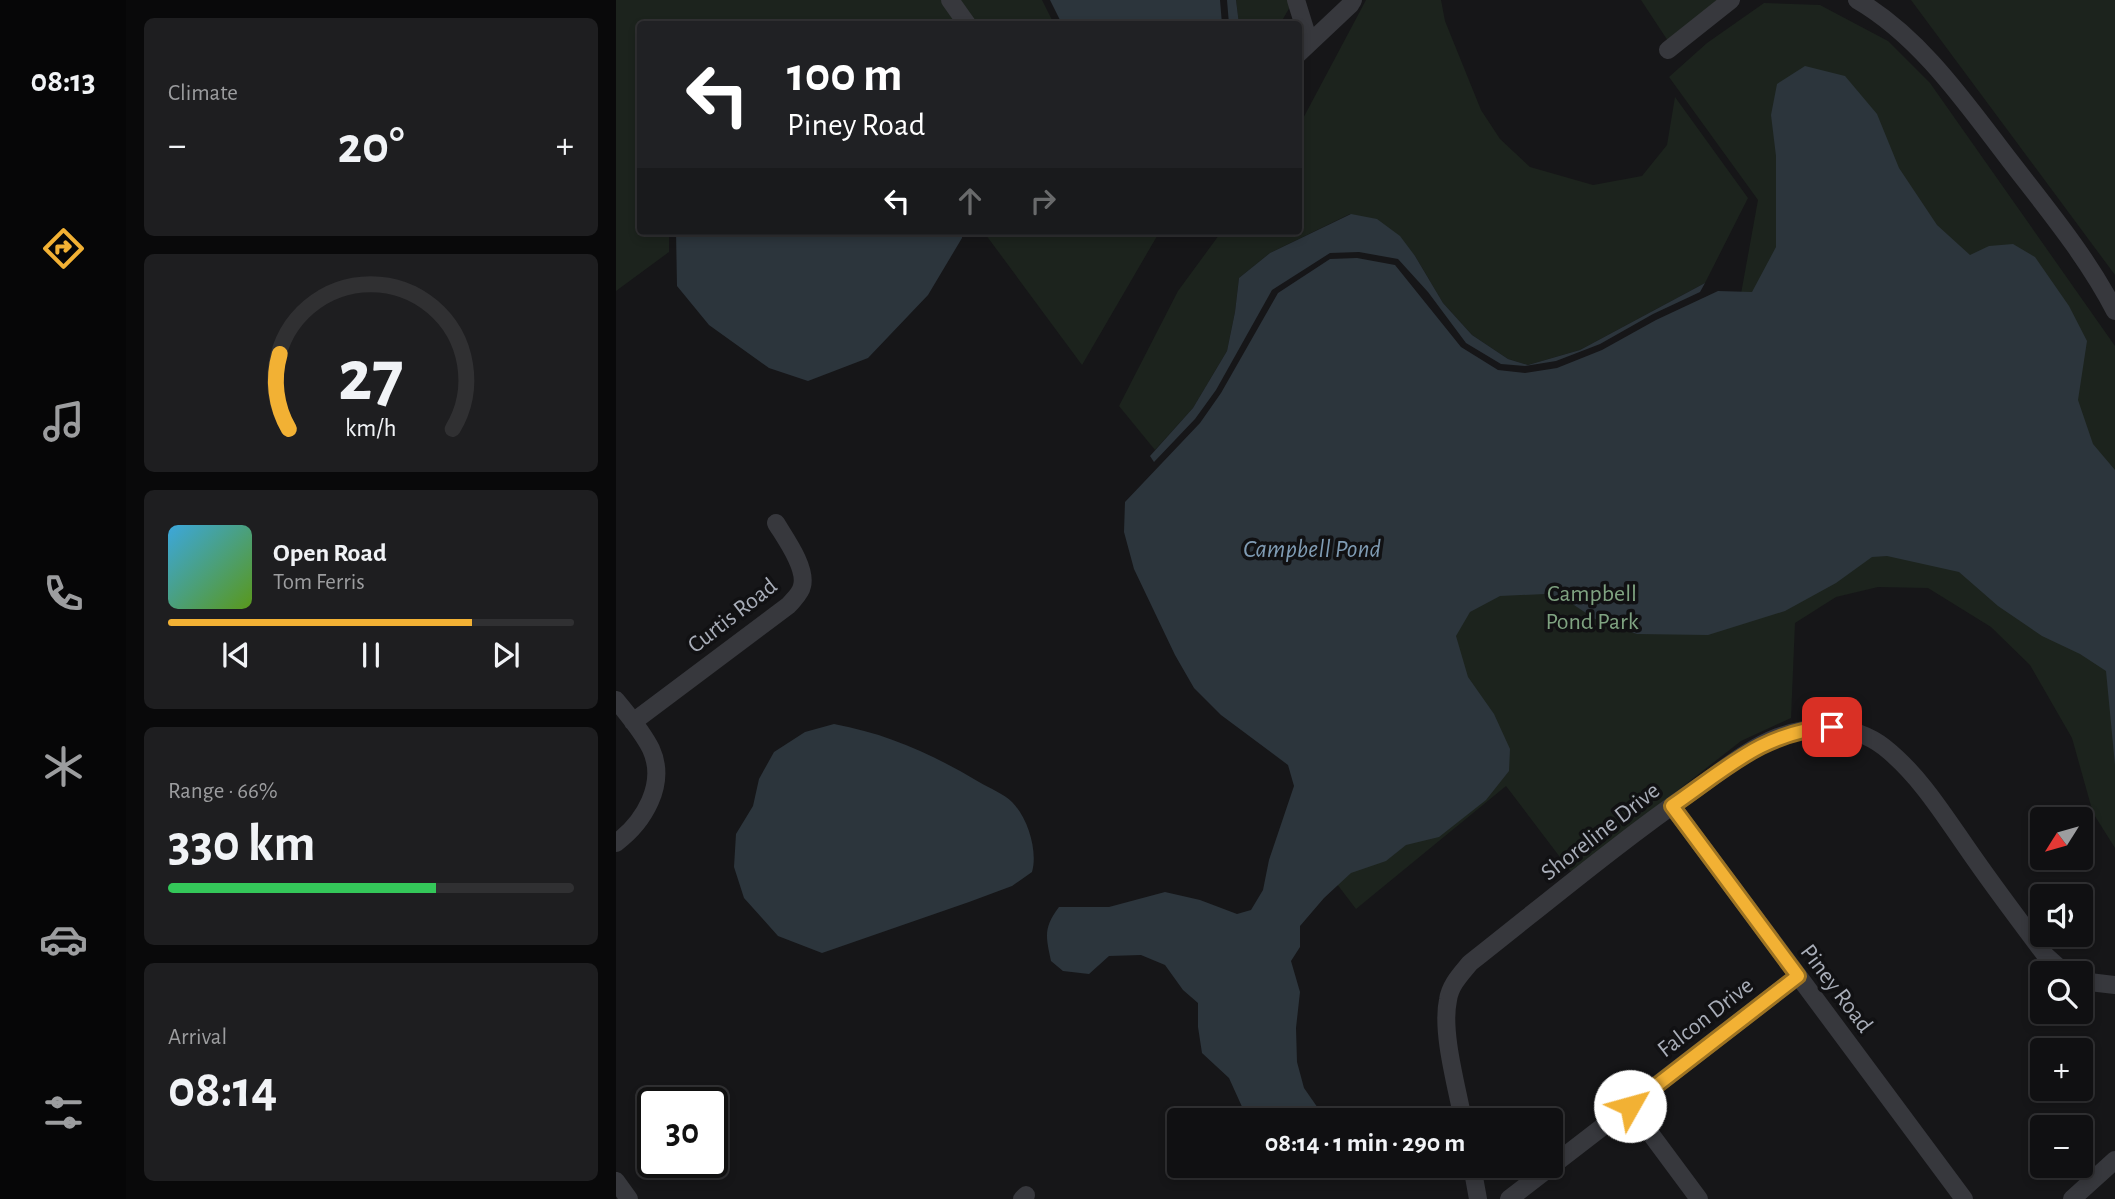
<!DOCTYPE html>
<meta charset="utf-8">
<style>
body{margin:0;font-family:"Alegreya Sans",sans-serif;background:#1e1e20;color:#f1f3f6;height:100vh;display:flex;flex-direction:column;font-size:26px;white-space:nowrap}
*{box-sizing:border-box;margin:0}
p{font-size:23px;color:#9c9d9f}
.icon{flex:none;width:38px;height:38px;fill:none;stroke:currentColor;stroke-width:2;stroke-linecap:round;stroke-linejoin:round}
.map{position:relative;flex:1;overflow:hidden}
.drawer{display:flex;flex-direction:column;gap:18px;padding:18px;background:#09090a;width:490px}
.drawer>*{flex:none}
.guide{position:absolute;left:21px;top:21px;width:665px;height:214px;border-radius:7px;box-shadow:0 4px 10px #0003,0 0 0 2px #303032;background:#202124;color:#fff;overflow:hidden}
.needle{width:46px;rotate:233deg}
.controls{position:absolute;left:1414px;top:807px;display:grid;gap:14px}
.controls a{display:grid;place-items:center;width:63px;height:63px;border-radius:7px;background:#101012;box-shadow:0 4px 10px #0003,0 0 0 2px #303032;font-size:35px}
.speed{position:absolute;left:21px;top:1087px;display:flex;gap:14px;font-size:35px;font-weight:700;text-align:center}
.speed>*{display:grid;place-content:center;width:91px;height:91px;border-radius:50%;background:#101012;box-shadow:0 4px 10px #0003,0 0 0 2px #303032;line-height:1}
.speed .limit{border:4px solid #111;border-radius:10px;background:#fff;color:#111}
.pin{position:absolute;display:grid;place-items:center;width:60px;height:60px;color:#fff;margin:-30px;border-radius:14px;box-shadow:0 4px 10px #0006}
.me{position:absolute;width:77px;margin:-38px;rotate:52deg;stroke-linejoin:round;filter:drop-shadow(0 0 5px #0008)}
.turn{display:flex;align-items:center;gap:24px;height:147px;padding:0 35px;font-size:32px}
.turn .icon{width:91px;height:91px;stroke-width:2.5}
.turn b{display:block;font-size:49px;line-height:60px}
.lanes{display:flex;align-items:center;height:66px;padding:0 35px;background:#0003;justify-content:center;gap:35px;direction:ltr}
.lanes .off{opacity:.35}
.big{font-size:52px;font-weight:700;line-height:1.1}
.drawer .widget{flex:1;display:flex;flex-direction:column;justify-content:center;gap:10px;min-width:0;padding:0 24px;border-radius:10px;background:#1e1e20}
.drawer .dial{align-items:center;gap:0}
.dial svg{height:182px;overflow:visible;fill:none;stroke:#303032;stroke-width:7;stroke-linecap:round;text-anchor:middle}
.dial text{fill:#f1f3f6;stroke:none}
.song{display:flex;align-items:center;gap:21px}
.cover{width:84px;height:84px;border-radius:10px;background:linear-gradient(135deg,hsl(200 70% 55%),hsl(90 70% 35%))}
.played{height:7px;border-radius:4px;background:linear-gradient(90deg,#f2b134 75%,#303032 75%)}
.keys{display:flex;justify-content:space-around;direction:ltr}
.heat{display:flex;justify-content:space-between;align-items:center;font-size:38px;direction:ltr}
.charge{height:10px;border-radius:5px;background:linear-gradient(90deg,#34c759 66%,#303032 0)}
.trip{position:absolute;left:551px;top:1108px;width:396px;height:70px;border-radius:7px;background:#101012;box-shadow:0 4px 10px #0003,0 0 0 2px #303032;font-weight:700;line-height:70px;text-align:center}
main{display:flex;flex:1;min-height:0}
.dock{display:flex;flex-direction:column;width:126px;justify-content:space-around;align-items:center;background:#060607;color:#9c9d9f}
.dock .icon{width:49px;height:49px}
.dock .on{color:#f2b134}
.dock b{font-size:32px;color:#f1f3f6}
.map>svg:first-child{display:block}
.green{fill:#1c231d}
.water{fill:#2c353c}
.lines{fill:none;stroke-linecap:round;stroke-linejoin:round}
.minor{stroke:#37383d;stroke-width:18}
.route-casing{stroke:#9d7322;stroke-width:18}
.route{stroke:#f2b134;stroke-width:12}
.labels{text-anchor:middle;stroke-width:7;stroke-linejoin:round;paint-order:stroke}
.park-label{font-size:24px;fill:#7fa381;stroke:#111113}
.street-label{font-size:24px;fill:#a8adb8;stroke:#111113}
.water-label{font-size:26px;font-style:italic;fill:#7f9bb3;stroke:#111113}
</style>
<main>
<nav class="dock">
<b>08:13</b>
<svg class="icon on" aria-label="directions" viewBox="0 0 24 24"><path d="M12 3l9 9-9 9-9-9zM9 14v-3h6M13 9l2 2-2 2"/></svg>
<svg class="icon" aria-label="music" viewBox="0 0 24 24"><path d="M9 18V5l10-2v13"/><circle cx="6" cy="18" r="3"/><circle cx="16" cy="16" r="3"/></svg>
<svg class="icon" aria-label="phone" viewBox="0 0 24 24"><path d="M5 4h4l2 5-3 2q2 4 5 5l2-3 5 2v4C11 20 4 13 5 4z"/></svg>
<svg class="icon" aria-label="climate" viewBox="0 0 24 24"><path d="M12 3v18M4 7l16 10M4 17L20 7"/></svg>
<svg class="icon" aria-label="car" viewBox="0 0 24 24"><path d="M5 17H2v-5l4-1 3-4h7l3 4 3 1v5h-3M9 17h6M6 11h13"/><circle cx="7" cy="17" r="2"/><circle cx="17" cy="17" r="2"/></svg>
<svg class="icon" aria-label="filters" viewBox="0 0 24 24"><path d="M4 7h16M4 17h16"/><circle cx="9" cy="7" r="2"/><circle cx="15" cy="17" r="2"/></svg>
</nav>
<section class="drawer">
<div class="widget"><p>Climate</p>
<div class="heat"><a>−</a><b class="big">20°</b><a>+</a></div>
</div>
<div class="widget dial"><svg viewBox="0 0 100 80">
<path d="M14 69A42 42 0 1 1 86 69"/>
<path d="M14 69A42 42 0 0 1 10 36" stroke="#f2b134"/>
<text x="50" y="56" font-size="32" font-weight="700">27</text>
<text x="50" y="72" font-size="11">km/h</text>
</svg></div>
<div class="widget">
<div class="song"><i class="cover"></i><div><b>Open Road</b><p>Tom Ferris</p></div></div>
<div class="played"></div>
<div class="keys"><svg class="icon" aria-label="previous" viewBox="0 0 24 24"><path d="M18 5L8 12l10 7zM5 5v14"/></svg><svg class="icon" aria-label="pause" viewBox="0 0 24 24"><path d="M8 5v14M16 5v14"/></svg><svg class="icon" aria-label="next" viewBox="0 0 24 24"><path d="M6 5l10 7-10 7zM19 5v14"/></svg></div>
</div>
<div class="widget"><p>Range · 66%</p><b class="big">330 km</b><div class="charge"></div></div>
<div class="widget"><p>Arrival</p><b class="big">08:14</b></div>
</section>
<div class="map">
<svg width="1499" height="1199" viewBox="0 0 1499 1199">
<rect width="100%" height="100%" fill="#161618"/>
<path class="green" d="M0 0H426L438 24H24V231H53V252L0 291Z
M620 0H678L664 24H623Z
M750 0H825L829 21 865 110 884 139 914 167 977 185 1026 176 1051 145 1059 97 1132 198 1089 283 964 350 912 365 892 359 856 335 827 303 799 256 734 214 654 253 623 278 619 312 611 351 577 408 539 450 503 406 562 291 606 231H682L683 126Z
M1025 0H1102L1052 41Z
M1295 0H1499V275Z
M1148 3 1204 5 1272 41 1314 83 1499 346V848L1477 813 1456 738 1414 665 1375 627 1312 588 1262 587 1220 597 1179 623 1175 718 1125 741 956 873 890 786 740 909 698 854 923 416 1116 343 1142 200 1053 77 1091 43Z
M367 231H544L466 365Z"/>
<path class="water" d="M434 0H604L606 24H446Z
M611 0H620L623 24H613Z
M1189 66 1229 76 1261 114 1283 168 1321 225 1354 255 1373 246 1397 244 1419 257 1453 306 1471 341 1462 400 1477 444 1499 470V801V765L1490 671 1464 654 1426 636 1382 606 1343 572 1271 556 1256 557 1220 583 1169 611 1092 635 1021 634 979 619 952 601 929 594 884 596 854 612 840 636 852 677 878 714 894 749 893 771 870 800 823 837 790 845 770 861 735 873 708 898 684 926V947L675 961 684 992 680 1028 681 1062 688 1088 704 1111V1120H632L613 1078 586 1053 582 1027V1003L567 990 549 965 525 955 493 956 473 974 447 971 435 961C430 937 427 928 443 907H493L549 892 584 900 621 914 635 910 647 890 653 860 678 786 672 765 605 715 578 688 559 655 518 569 508 532 509 502 584 423 605 393 662 293 714 259 741 258 779 265 845 347 882 370 909 373 941 368 986 350 1040 320 1102 291 1136 292 1160 247V156L1155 115 1161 84Z
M735 214 761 219 784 236 799 256 827 303 856 335 892 359 912 365 964 350 1089 283 1084 292 1037 314 984 344 940 361 909 366 885 364 850 343 812 292 782 259 743 252 714 253 656 290 600 390 579 419 538 462 534 456 577 408 611 351 619 312 623 278 654 253Z
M60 231H346V238L312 295 252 358 192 381 153 368 93 325 61 286Z
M218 724C272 734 316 754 363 782 373 788 388 794 396 802 412 818 422 851 416 872L396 886 353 902 206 953 162 936 128 898 118 867 120 834 137 806 143 779 158 752 189 732Z"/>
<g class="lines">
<path class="minor" d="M334 0 351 24
M680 0 693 42
M1241 0C1305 37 1351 105 1395 162 1432 210 1471 257 1499 311
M1052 50 1115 0
M682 54 734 5 737 0
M0 700C12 715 26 731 35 749 51 784 28 822 0 843
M17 722 173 605C177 600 185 593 186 586 191 568 169 538 160 523
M1056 806 1348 1199
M1465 981 1499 985
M1014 1106 1083 1199
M847 1120C841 1087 825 1032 832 1000 834 985 845 974 854 963 929 904 1003 842 1081 788 1107 770 1133 748 1162 737 1197 724 1237 723 1268 747 1305 776 1331 820 1358 858 1381 891 1406 924 1430 956L1449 973
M856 1166 862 1199
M0 1181 13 1199
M406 1199 410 1195
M893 1199 1182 976
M1456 1199 1499 1160"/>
</g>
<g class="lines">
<g class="route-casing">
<path id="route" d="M1014 1106 1182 976 1056 806C1110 769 1148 731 1216 727"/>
</g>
<use href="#route" class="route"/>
</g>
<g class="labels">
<g class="park-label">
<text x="976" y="601">Campbell<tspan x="976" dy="28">Pond Park</tspan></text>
</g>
<g class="street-label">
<text transform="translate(116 615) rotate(-38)" y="8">Curtis Road</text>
<text transform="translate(984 831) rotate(-38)" y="8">Shoreline Drive</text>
<text transform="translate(1221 988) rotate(53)" y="8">Piney Road</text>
<text transform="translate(1089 1017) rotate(-38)" y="8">Falcon Drive</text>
</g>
<g class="water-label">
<text x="696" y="557">Campbell Pond</text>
</g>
</g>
</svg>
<div class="controls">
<a><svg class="needle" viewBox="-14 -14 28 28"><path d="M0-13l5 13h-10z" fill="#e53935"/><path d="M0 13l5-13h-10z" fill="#9c9d9f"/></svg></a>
<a><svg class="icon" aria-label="sound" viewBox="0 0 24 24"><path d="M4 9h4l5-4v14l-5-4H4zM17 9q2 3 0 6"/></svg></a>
<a><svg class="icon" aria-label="search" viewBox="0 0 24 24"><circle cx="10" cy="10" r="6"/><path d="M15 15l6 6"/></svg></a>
<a>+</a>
<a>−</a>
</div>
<div class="speed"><div class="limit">30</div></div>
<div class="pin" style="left:1216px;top:727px;background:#d93025"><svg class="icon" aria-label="arrive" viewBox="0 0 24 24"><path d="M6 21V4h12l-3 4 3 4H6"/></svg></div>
<svg class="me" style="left:1014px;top:1106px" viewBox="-20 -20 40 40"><circle r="19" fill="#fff"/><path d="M0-13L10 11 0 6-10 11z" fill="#f2b134"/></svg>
<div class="trip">08:14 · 1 min · 290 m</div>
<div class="guide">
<div class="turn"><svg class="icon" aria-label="left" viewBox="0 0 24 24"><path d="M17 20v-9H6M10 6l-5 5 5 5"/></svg><div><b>100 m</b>Piney Road</div></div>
<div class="lanes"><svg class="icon" aria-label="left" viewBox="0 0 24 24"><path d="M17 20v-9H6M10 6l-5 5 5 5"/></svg><svg class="icon off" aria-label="ahead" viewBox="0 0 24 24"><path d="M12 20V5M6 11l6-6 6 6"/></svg><svg class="icon off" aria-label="right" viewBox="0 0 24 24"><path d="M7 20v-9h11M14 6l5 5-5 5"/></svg></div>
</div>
</div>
</main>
